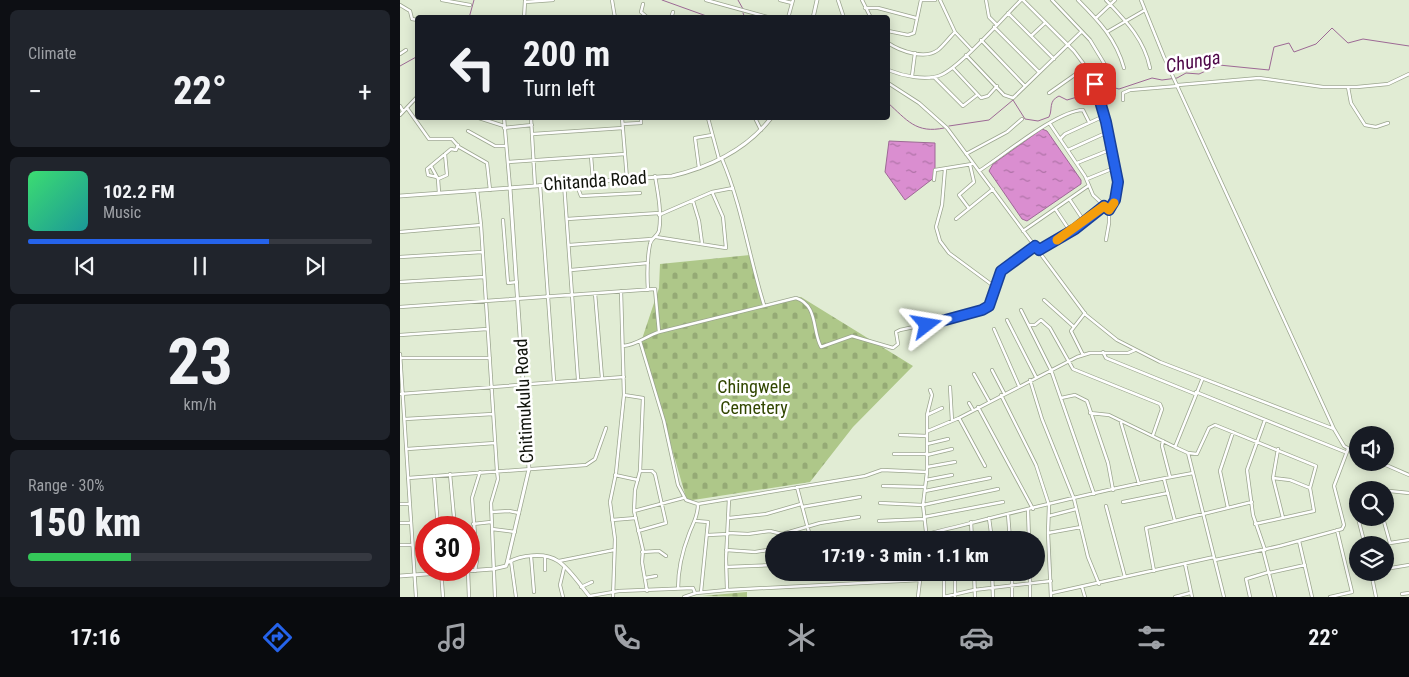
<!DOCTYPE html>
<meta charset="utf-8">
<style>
body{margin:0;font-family:"Roboto Condensed",sans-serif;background:#20242c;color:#f1f3f6;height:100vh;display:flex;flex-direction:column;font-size:19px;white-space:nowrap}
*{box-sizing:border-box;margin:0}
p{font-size:16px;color:#9ea1a6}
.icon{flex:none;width:28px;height:28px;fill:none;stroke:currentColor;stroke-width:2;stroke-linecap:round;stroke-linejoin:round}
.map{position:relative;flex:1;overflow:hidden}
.side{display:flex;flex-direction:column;gap:10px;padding:10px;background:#0d0f14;width:400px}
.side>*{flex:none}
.banner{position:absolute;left:15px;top:15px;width:475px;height:105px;border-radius:5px;box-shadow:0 2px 12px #0003;background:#171b24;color:#f1f3f6;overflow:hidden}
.buttons{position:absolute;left:949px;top:426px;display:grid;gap:10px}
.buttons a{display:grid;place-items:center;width:45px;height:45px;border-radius:50%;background:#171b24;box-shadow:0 2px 12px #0003;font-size:25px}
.speed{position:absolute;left:15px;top:516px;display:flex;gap:10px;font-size:25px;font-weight:700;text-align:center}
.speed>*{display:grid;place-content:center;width:65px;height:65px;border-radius:50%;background:#171b24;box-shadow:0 2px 12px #0003;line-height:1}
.speed .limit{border:8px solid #d22;background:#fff;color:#111}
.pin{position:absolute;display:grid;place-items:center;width:42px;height:42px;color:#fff;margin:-21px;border-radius:10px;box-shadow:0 2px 8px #0006}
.me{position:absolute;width:55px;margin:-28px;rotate:76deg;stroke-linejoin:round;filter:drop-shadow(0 0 4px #0008)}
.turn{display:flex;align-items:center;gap:18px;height:105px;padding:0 25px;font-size:22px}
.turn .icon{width:65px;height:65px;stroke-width:2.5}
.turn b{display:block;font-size:35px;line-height:42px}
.big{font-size:38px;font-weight:800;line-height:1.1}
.side .tile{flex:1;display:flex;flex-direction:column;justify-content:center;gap:8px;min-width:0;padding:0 18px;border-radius:8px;background:#20242c}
.side .dial{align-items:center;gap:0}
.dial b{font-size:65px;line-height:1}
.song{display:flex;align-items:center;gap:15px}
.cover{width:60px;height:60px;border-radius:8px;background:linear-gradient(135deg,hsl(140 70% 55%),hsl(180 70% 35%))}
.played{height:5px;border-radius:2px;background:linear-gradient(90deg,#2563eb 70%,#363941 70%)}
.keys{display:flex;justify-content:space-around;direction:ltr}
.heat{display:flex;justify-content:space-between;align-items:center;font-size:28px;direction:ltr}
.charge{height:8px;border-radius:4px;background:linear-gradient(90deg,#34c759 30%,#363941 0)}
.trip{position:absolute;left:365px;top:531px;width:280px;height:50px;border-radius:25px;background:#171b24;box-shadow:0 2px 12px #0003;font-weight:800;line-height:50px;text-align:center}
.dock{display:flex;height:80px;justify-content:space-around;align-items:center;background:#090b0e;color:#9ea1a6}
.dock .icon{width:35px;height:35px}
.dock .selected{color:#2563eb}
.dock b{font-size:22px;color:#f1f3f6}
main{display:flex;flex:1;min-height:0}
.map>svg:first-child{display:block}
.cemetery{fill:url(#cemetery-stones)}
.water{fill:url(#water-ripples);stroke:#9d6995}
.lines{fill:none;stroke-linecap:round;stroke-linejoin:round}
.stream{stroke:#9d6995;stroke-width:1}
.minor-casing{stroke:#9ba58e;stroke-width:4}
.tertiary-casing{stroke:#9ba58e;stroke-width:4.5}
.minor{stroke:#fff;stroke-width:2.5}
.tertiary{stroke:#fff;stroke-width:3}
.route-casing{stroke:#184099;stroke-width:12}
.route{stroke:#2563eb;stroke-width:9}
.slow{stroke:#f59e0b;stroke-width:9}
.labels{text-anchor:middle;stroke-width:5;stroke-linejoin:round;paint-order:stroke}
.street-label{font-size:18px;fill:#10130b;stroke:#fff}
.park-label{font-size:18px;fill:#314600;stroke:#fff}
.water-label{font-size:19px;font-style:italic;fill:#4e0748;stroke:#fff}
</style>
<main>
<section class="side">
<div class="tile"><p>Climate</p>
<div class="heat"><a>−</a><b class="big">22°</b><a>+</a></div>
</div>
<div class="tile">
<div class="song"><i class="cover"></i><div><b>102.2 FM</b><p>Music</p></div></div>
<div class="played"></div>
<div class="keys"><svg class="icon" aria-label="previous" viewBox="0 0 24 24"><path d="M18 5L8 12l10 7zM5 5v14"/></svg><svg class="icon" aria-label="pause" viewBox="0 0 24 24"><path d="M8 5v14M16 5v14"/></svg><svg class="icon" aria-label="next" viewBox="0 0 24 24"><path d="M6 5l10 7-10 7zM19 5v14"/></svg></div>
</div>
<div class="tile dial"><b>23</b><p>km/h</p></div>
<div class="tile"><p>Range · 30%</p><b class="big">150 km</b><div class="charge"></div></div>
</section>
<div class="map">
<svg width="1009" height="597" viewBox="0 0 1009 597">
<defs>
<pattern id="cemetery-stones" width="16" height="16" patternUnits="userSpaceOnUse" patternTransform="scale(1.25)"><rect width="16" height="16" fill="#aec789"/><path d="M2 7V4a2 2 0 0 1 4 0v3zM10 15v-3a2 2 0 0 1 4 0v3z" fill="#95aa75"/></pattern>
<pattern id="water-ripples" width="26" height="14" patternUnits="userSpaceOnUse" patternTransform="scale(1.25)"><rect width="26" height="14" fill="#da8ed0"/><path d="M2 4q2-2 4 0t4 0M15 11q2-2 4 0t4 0" fill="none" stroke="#af73a7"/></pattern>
</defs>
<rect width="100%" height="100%" fill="#e1ecd4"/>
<path class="cemetery" d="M350 255 365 306 401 297 513 366 453 427 410 482 287 501 241 342 259 288 260 264Z
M347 592V597L302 596Z"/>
<path class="water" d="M642 129 647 131 681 180V184L627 221 622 219 589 171 593 164Z
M489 141 535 143V177L505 200 485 172Z"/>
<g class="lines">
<path class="stream" d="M262 0 312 18
M338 0 343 9
M343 13 345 18
M69 18 74 0
M0 66 18 56
M696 83 719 89 752 78 762 80 777 78 786 73 799 74 819 65 869 70 874 47 889 43 894 52 916 44 932 28 948 43 963 39 1009 46
M488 103C507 120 516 134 544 128
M549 126 589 120 613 100 625 119 638 121 649 117C653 109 648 101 659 96L667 100 684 95 693 86"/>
<g class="minor-casing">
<path id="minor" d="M42 0 70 5
M212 0 215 18
M306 0 371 18
M380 0 392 3
M438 0 444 18
M462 0 471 18
M522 0H535
M540 0 555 32 571 49
M586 0 589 17 597 25
M623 0 674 51 686 67 649 93
M652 0 690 40 713 78
M678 0C699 21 716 39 724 68
M706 0C726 21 744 39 750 68
M741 0 764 57 934 429 944 446 958 454
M125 2 153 0
M243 4 241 12 248 18
M0 5 10 11 12 19 18 20
M465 8H478L516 18
M608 13 654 59
M124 18 125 1
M271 18 273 12
M388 18 393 0
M696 18 715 0
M594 27 639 72
M488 31 508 35 514 33 521 0
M707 32 745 10
M631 36 645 23
M581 40 625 86
M488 43C500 51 525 60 538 50 544 45 549 38 555 32
M0 54 6 50
M566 55 604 95 613 98 681 32
M686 67 700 99 717 182 715 200 709 210V223L706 240
M553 68 581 98 588 96 597 86
M488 70C503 76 526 81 541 75 560 67 604 17 621 0
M512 76 515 53
M534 77 563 106 577 95
M488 83 519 103 547 128 686 315 717 340 760 362 934 429
M778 85 859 78 923 87H957L988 84 1009 74
M948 87 951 103 965 125 976 127 988 123
M723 100V93L730 90 778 86
M0 106 3 111
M7 108 29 139H52L59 147 87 163 90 190
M0 115 18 96
M79 118 104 126
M104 118 110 188
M131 118 135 186
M222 118 227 179
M308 118 319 159
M355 118 361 130
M223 124 241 123V118
M650 124 685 176 693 195 709 210
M104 128 132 125
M68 131 95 146H106
M133 134 223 128
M660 139 665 134 704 116
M668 150 708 132
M566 154 607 132 622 119
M191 156 193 181
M322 159C342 206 349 257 364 305
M108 162 225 154
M677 163 712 149
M31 166 38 179 39 193
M299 168 295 138 312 135
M545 169 542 205 536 227 540 241 549 253 595 287
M579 171C603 156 656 111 683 110L689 122
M37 177 28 175 27 169 51 149 56 150 58 145
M38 179 47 175 45 154
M687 179 714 168
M534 180 535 170 572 164
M164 183 178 379
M176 183 181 196 240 193
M140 185 154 381
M77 190 81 225 97 471 98 479 91 503 95 597
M670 200 684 221
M293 201 299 221 302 243
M568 207 559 195 574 182 570 165
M656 210 670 231
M259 215 312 192 333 188
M167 219 259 213
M556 219 593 189
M103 220 108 283 117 282
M623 231 688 186
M0 232 81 225
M256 237 326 248 323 217 312 192
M169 245 252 239
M639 250 682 224 705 206
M0 257 82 252
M171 270 248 263
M0 282 84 277
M248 290C247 275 247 259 250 244 251 238 257 237 259 231 262 214 258 193 255 176
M195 293 202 378
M644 300 673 326
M0 307 255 289 259 332
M621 310 651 370 694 494
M607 320 636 377
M629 325H635L641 320 650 328 673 369 760 404 762 409 753 435
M594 329 619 386
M0 335 87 329
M240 341 264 421 278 485 286 500 298 504 465 476 482 470 527 472
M223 346C237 345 246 336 259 332L396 298C418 305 412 330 421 347L452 336 493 348 498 344 496 332 500 330 542 321 589 306 601 271 635 246
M703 352 706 358 795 394
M0 354 16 597
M683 355 671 331 685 313
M0 358H90
M592 370 604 393
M574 374 589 401
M630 380 642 419 674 499
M802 380 775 447 788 453 797 454 809 428 815 425 916 466 910 488 914 511 855 524
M550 387 552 421
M796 392 945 452
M0 394 224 377
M224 395 243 398 240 471 235 490 234 511 243 550 242 562 247 591
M601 395 636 465 649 505 648 533 651 597
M661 398 675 395 687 401 708 463 713 490
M569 403 573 410
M578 407 633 509
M690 413 709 415 775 447
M527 415 542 408
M559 418 585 466
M5 419 93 414
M865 420 847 470 853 515 865 550
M721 423 739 484
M528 431 559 418 677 357 690 353H728L735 350
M500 435 527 436
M763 441 762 446 770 477
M527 444 548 439
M7 449 95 443
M878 449 873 478 883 518
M788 453 824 597
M494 454H527
M527 455 552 449
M979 462 1009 475
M527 467 555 462
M50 474 55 528
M215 475 238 480
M34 476 38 528
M8 478 186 465 195 459 206 428
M873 478 890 480 910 488
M764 479 775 521
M526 480 552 475
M483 486 525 487
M397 487 411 540
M980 490 1009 493
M525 491 590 478
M674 499 688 557 699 584
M723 502 768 493
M480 503 523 505 598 489
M958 503V514
M0 504H10
M706 506 725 577
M402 507 460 497
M828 508 820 471 833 432
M628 510 629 540
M234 511 283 498
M92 512 109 511 119 513
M608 514 610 540
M649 516 676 509
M524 517 603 502
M329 518 366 514 401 504
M589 518 592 540
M958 518 965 545
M983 518 990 543 1009 540
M212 520 236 518
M296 521 308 522 301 592
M479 521 524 519
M571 522 572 540
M0 523H11
M73 524 91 522
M92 529 115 532
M238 531 266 523 255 474 252 471H241
M328 533 348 534 370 531 382 534 420 523 459 517
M648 533 681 527
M308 535 328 534
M436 540C465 534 494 542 523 535 612 513 702 489 793 473
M527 540 523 505 527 472V415L532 395 530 390
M899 541 912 597
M0 545H12
M326 550 355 552 374 549
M863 550 875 597
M242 552 259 551 266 556
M131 556 134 592
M815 560 880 546 942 529 944 525 934 486 948 449
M111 561 116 597
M159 561 214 550
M785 564 792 597
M326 567 374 565
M985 569 1009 565
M41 570 43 597
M145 570V557
M68 571 69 597
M75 571 77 560 72 498 80 472
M754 571 746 528 852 502
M505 572 506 580
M544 572V597L574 590 651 581
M555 572V597
M574 572 575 597
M592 572 593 597
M612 572V597
M971 572 976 597
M869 573 905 565
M245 578 256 576
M520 580 521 572
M181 587 192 582
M682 587 685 597
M278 589C278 570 282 552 289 534 293 523 298 517 298 504
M327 589 326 559 329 499
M652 593 814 557
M1002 594 1009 593
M190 596 219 591 293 588 295 593
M163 597 160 585 164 568
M213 597 215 539 210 502 216 473 224 395 221 291
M284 597 296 593 327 590 520 580 518 597
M630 597V572
M775 597 790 593
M850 597 846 579 869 572
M930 597 952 592 937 530"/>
</g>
<g class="tertiary-casing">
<path id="tertiary" d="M413 18 417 0
M0 196 272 176C310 167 347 149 371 118
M107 563C120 555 145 552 158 561 170 569 181 586 190 597
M0 576 93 569 106 566 107 563 129 469 110 188"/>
</g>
<use href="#minor" class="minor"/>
<use href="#tertiary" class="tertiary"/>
</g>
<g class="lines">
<g class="route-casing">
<path id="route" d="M527 325 582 310 589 306 601 271 635 246 639 250 675 229 704 206 709 210 715 200 718 182 706 122 695 84"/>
</g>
<use href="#route" class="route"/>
<path class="slow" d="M657 240 704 206 709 210 714 203"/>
</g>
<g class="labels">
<g class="street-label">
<text transform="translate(195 181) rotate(-4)" y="6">Chitanda Road</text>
<text transform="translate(124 401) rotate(-93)" y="6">Chitimukulu Road</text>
</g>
<g class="park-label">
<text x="354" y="393">Chingwele<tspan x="354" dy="21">Cemetery</tspan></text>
</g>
<g class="water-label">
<text transform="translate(793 61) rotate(-10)" y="7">Chunga</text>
</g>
</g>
</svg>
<div class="buttons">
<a><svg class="icon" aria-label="sound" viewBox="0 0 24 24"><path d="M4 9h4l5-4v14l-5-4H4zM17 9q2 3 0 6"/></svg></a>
<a><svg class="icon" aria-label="search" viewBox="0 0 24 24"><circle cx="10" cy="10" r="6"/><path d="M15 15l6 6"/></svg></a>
<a><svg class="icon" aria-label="layers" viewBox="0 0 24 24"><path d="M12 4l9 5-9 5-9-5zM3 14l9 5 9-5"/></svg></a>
</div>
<div class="speed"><div class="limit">30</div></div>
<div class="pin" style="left:695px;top:84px;background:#d93025"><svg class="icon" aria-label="arrive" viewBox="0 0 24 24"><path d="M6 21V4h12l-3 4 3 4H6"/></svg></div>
<svg class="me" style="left:527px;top:325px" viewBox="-20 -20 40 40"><path d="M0-17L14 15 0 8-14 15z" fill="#2563eb" stroke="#fff" stroke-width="4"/></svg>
<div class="trip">17:19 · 3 min · 1.1 km</div>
<div class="banner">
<div class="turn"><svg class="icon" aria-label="left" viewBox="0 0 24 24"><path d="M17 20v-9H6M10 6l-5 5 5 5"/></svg><div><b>200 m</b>Turn left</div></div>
</div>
</div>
</main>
<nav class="dock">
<b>17:16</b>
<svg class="icon selected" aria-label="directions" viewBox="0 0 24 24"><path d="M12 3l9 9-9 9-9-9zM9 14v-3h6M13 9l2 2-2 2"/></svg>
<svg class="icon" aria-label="music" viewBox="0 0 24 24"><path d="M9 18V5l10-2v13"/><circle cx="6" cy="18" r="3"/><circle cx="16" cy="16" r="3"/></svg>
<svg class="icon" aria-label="phone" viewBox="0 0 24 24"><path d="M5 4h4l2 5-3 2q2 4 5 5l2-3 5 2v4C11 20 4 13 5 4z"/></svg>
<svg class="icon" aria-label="climate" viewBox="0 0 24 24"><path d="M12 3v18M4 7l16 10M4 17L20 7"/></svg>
<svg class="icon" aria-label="car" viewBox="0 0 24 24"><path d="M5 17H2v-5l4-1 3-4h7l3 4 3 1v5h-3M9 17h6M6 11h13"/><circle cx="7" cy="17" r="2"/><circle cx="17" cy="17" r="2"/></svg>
<svg class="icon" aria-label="filters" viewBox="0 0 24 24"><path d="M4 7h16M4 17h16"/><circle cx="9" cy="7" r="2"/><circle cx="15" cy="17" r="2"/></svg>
<b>22°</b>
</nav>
